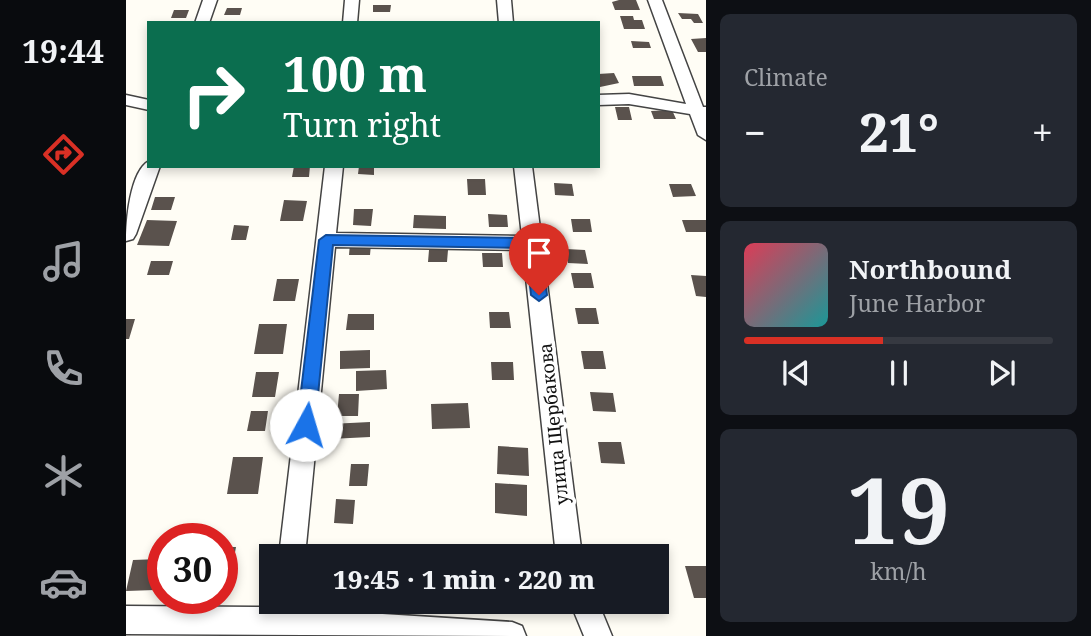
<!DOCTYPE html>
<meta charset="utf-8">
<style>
body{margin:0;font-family:"Noto Serif",serif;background:#242831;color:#f1f3f6;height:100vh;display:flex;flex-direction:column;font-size:26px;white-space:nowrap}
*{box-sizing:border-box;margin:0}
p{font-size:23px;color:#9ea1a6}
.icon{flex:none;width:38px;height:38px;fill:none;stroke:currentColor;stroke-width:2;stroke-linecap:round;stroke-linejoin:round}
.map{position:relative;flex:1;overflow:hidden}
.side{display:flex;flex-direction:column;gap:14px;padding:14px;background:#0d0f14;width:385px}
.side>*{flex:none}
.guide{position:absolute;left:21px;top:21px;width:453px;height:147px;border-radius:0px;box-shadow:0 4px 10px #0003;background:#0b6e4f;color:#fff;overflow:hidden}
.speed{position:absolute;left:21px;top:523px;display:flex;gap:14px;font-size:35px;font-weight:700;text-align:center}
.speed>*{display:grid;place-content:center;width:91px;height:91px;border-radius:50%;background:#171b24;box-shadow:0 4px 10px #0003;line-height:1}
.speed .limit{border:10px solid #d22;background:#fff;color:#111}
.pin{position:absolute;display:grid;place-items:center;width:60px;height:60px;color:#fff;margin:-72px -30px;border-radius:50% 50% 50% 0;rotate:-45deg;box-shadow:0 0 7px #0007}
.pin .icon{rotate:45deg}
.me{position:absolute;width:77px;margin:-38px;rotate:6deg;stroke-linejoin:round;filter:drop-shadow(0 0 5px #0008)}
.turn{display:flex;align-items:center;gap:24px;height:147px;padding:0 21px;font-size:32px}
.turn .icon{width:91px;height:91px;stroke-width:2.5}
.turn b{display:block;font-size:49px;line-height:60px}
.big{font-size:52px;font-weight:800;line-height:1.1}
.side .card{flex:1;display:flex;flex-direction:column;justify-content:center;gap:10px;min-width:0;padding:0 24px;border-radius:10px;background:#242831}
.side .dial{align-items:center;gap:0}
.dial b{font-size:91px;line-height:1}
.song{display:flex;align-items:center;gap:21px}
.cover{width:84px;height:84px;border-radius:10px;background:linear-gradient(135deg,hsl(350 70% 55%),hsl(180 70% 35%))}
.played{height:7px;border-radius:4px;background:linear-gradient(90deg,#d93025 45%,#363941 45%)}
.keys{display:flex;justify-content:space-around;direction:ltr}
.heat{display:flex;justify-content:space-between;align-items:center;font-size:38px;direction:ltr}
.trip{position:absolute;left:133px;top:544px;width:410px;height:70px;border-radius:0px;background:#171b24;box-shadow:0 4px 10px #0003;font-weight:800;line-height:70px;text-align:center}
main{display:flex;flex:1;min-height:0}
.tab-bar{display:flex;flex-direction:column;width:126px;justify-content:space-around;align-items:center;background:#090b0e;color:#9ea1a6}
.tab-bar .icon{width:49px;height:49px}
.tab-bar .current{color:#d93025}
.tab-bar b{font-size:32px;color:#f1f3f6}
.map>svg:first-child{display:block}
.building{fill:#5a524d}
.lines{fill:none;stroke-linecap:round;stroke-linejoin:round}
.minor-casing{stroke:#444;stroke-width:3}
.minor{fill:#fff;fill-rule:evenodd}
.route{fill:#1a73e8;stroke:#114b97;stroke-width:2}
.labels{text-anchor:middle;stroke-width:7;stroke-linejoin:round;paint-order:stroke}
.street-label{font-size:18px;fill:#111;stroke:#fff}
</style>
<main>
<nav class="tab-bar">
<b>19:44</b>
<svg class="icon current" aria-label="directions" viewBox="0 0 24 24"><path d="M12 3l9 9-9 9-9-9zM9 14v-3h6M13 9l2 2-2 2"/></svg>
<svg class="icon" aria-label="music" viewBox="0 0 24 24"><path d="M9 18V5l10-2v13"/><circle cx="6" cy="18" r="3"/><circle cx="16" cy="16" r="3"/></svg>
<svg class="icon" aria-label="phone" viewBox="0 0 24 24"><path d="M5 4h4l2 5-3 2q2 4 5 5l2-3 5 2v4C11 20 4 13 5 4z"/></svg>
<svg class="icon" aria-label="climate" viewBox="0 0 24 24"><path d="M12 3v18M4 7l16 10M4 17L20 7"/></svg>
<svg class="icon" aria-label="car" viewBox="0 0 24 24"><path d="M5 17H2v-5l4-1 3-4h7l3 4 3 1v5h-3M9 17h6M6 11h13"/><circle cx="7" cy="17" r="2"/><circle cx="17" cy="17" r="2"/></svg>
</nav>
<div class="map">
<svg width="580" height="636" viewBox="0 0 580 636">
<rect width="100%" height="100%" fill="#fffdf5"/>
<path class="building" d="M493 0H510L514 10H489L486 2Z
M247 5H265L264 12H247Z
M101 8H116L114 15H98Z
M48 10H63L60 18H45Z
M552 13 572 14 577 23H568L565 19H556Z
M494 16H507L508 20H516L519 29H498Z
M580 38V52H572L565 39Z
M505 41 523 42 525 48H507Z
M488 73 493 83 474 87 472 74Z
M506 76H535L538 86H508Z
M489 107H503L506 120H492Z
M546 110 550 119H528L525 111Z
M168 166H184L183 177H166Z
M233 166H248V175L232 174Z
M341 179H359L360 195H342Z
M428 183 446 184 448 196 429 195Z
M543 184H565L570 196 547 197Z
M29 197H49L45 210H25Z
M158 200 181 201 177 221H154Z
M228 209H247L245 226 227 225Z
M362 214 381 215 382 227H363Z
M288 215 320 216V229L287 228Z
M445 219H464L466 232H447Z
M21 220 51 221 43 246 11 245Z
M556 220H580V232H560Z
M108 225 123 226 120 240H105Z
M224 243 245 244 244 255H223Z
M440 249 459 250 462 264 442 263Z
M303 250H322L321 262H302Z
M356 253H376L377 267H357Z
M25 261H47L43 275H21Z
M445 273H465L468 288H448Z
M565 275 580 276V297L570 296Z
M151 279H173L169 301H147Z
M449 308H470L473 324H452Z
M363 312H383L385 328H364Z
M222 314H248V330H220Z
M0 319H9L3 339H0Z
M133 324H161L157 354H128Z
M244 350V368L214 369V351Z
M455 351H477L480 369H458Z
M365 362H387L388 380H366Z
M260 370 261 389 230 391V371Z
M130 372H153L149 397H126Z
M464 392 487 393 490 412 467 411Z
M213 394H233L232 416H211Z
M342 403 344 428 306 429 305 404Z
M125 411H142L139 431H121Z
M244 422V437L204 439V424Z
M472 442H495L499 464 475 463Z
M372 446 402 448 403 476 371 474Z
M107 457H137L132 494H101Z
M225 464H243L241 486H223Z
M369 483 401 485V516L369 513Z
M210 499 229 500 227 524 208 523Z
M96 547H110L102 591 96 590Z
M377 547 410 550V556H377Z
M34 559 29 590 0 591 7 560Z
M559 566H580V598H568Z
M329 602H369V606H330Z"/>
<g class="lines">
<g class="minor-casing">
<path id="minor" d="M77 0H91L83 23H69Z
M219 0H233L231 23H217Z
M371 0H385L387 23H373Z
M522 0H536L577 107H580V140L572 135 564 114 503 104 472 105V95L503 94 560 104Z
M0 95 23 100V110L0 105Z
M23 161V166H34L10 234 7 239 0 241C0 221 4 171 23 161Z
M199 166H217L210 233 396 236 388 166H406L456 556H430L397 250 209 247 179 556H153Z
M444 602H472L486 636H458Z
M0 606 145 607 386 622 396 626 400 636 0 634Z"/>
</g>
<use href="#minor" class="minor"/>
</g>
<path class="route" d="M200 235 407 238 415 243 421 295 413 301 405 295 400 248 207 245 189 425 186 430 180 432 174 430 171 425 193 240Z"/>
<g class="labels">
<g class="street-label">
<text transform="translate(428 424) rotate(-96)" y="6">улица Щербакова</text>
</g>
</g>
</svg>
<div class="speed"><div class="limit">30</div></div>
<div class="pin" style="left:413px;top:295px;background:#d93025"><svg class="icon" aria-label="arrive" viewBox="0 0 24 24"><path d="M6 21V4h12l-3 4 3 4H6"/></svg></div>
<svg class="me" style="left:180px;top:425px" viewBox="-20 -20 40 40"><circle r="19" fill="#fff"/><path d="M0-13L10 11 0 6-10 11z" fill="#1a73e8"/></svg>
<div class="trip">19:45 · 1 min · 220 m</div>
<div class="guide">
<div class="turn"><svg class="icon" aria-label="right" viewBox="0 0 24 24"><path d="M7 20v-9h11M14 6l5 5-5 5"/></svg><div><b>100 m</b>Turn right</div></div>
</div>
</div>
<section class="side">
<div class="card"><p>Climate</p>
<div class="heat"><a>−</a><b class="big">21°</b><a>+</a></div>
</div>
<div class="card">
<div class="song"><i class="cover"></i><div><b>Northbound</b><p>June Harbor</p></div></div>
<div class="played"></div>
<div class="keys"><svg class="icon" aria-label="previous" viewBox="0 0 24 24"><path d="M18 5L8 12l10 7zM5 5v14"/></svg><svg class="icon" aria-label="pause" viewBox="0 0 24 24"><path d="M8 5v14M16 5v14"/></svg><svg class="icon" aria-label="next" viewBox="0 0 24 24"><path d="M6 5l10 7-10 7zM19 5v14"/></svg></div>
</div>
<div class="card dial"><b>19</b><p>km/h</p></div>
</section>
</main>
